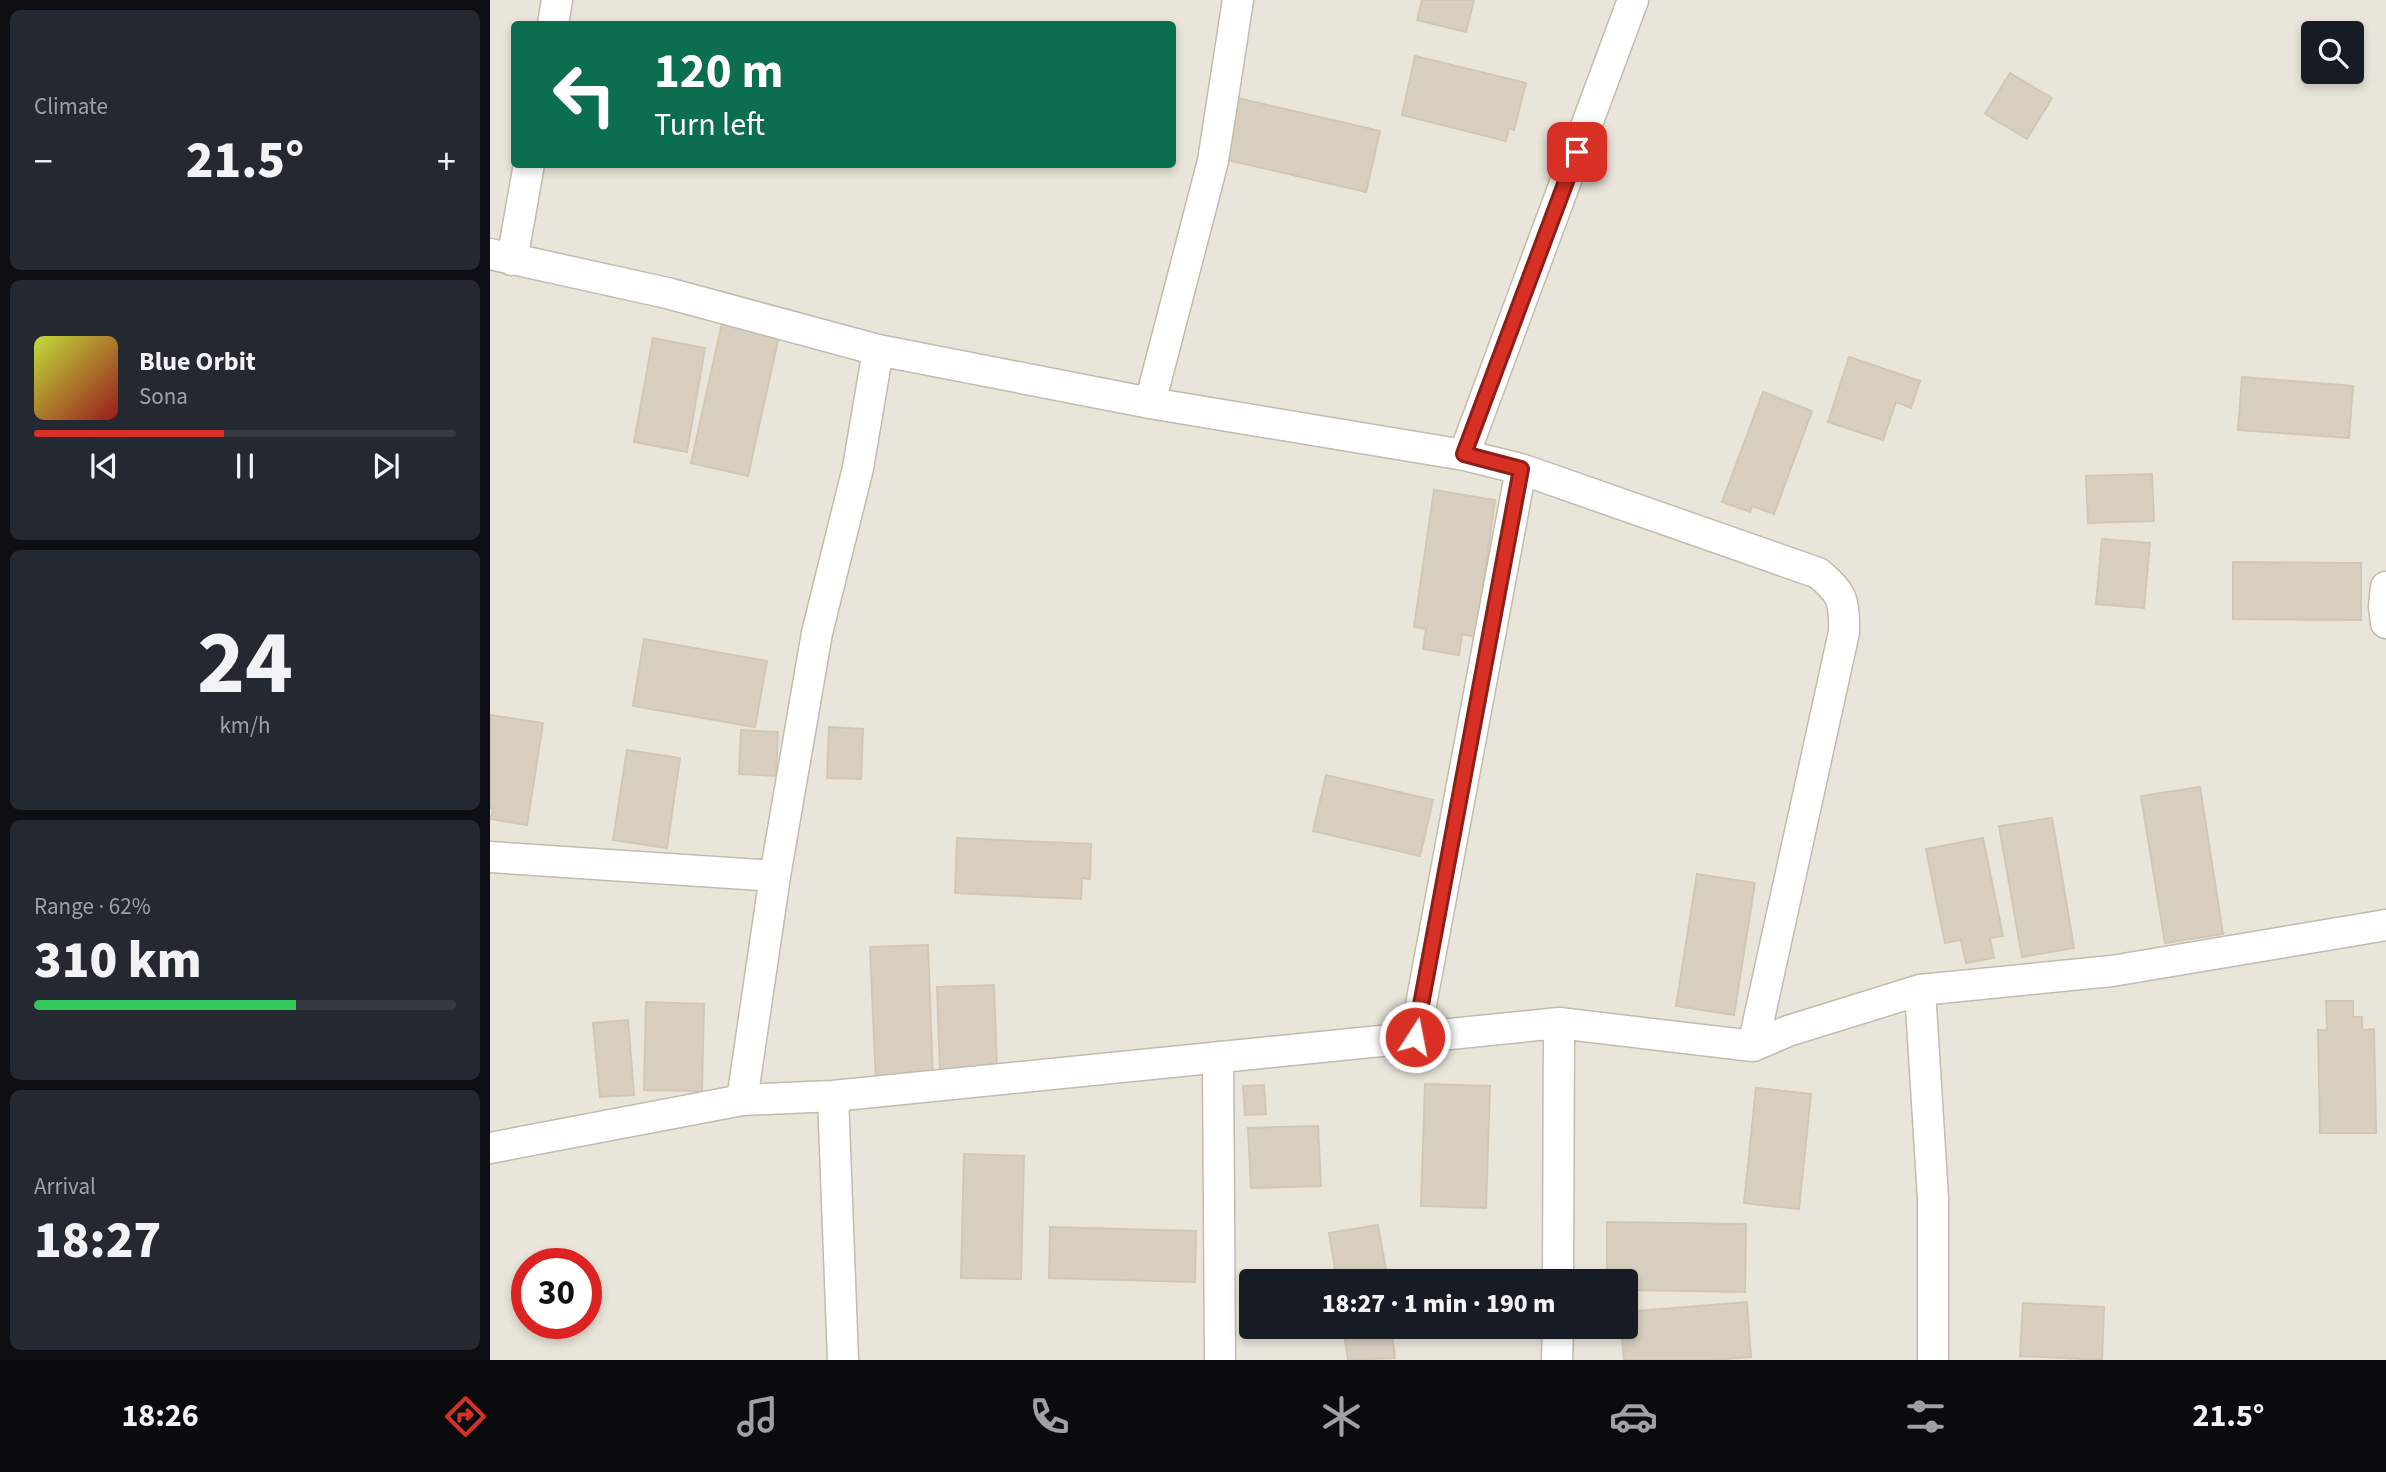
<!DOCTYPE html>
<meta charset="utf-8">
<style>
body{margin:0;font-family:"Source Sans 3",sans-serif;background:#242831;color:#f1f3f6;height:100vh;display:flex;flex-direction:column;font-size:26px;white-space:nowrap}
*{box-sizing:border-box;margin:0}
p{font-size:23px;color:#9ea1a6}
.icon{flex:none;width:38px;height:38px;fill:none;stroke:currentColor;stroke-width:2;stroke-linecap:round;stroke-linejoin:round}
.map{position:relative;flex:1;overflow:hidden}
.details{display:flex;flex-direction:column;gap:10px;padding:10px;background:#0d0f14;width:490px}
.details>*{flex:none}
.top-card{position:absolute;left:21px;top:21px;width:665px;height:147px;border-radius:7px;box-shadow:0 4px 10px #0003;background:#0b6e4f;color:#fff;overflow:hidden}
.buttons{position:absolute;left:1811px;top:21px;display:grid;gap:14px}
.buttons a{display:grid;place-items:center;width:63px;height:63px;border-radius:7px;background:#171b24;box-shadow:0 4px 10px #0003;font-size:35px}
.speed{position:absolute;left:21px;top:1248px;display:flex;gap:14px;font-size:35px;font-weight:700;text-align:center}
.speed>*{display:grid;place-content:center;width:91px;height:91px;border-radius:50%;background:#171b24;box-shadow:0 4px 10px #0003;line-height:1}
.speed .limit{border:10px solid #d22;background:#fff;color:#111}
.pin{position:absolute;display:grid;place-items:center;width:60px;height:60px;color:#fff;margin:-30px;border-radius:14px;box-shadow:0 4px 10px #0006}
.me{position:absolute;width:77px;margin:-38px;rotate:11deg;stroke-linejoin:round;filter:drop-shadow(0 0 5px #0008)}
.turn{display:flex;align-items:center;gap:24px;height:147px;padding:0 28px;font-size:32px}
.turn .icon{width:91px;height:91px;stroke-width:2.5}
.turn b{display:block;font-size:49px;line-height:60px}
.big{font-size:52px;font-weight:800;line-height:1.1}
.details .widget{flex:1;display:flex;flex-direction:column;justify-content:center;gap:10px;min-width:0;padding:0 24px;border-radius:10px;background:#242831}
.details .dial{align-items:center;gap:0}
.dial b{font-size:91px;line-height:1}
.song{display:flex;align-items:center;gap:21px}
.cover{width:84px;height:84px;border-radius:10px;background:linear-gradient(135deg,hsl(70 70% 55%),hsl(0 70% 35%))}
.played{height:7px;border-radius:4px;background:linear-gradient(90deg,#d93025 45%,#363941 45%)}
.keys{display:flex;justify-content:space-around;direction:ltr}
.heat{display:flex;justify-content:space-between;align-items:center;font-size:38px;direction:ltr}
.charge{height:10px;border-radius:5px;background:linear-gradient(90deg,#34c759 62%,#363941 0)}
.trip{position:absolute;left:749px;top:1269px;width:399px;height:70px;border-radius:7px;background:#171b24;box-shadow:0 4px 10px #0003;font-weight:800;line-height:70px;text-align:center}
.dock{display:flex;height:112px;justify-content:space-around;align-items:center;background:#090b0e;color:#9ea1a6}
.dock .icon{width:49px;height:49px}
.dock .active{color:#d93025}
.dock b{font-size:32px;color:#f1f3f6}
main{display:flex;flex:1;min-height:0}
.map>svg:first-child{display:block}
.residential{fill:#eae5da;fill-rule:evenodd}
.building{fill:#d8cfc1;stroke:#d3c7b4;stroke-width:2}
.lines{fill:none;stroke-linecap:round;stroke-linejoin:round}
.street-casing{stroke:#c2bbae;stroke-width:33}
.street{stroke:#fff;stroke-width:30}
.route-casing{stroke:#8d1f18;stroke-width:18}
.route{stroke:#d93025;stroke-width:12}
</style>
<main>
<section class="details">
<div class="widget"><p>Climate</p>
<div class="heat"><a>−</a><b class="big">21.5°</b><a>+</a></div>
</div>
<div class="widget">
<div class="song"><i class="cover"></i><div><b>Blue Orbit</b><p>Sona</p></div></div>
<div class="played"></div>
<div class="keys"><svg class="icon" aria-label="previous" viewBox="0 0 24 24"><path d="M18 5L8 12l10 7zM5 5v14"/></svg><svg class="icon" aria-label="pause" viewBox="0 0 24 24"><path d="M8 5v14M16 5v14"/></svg><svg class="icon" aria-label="next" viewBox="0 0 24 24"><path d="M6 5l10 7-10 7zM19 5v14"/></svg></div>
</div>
<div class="widget dial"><b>24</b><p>km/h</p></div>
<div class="widget"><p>Range · 62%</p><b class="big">310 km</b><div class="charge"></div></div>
<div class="widget"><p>Arrival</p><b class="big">18:27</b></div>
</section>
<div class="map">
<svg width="1896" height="1360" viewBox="0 0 1896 1360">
<rect width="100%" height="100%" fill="#f6f3ec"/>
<path class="residential" d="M0 0H1896V1360H0ZM24 24H682V164H24ZM1824 33H1862V72H1824ZM37 1264H96V1323H37ZM761 1281H1136V1326H761Z"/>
<path class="building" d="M932 0H984L976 32 927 20Z
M925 56 1036 83 1024 130 1019 128 1016 141 912 115Z
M1520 73 1562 98 1537 139 1495 114Z
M747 98 890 131 876 192 733 159Z
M232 323 289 336 258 476 201 463Z
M163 338 215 348 197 452 144 442Z
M1359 357 1430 381 1421 408 1406 402 1393 440 1338 422Z
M1752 377 1863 386 1859 438 1748 430Z
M1273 392 1322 411 1284 514 1262 506 1260 512 1232 502Z
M1662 474 1664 521 1598 523 1596 476Z
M944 490 1005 500 986 637 972 634 969 655 933 649 936 629 924 627Z
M1612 539 1660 543 1654 608 1606 604Z
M1743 562 1871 563V620L1743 619Z
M154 639 277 661 265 727 143 706Z
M0 715 53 723 37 825 1 819 3 808H0Z
M339 727 373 729 371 779 337 778Z
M251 730 288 732 286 776 249 774Z
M137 750 190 758 177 848 123 840Z
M836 775 943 800 930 856 823 831Z
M1710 787 1733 934 1675 943 1651 796Z
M1562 818 1584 948 1532 957 1509 826Z
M467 838 601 844 600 879 592 878 591 899 465 893Z
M1493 838 1513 936 1500 938 1504 958 1476 963 1471 940 1455 943 1436 849Z
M1207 874 1265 883 1244 1015 1186 1006Z
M438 945 443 1081 386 1083 380 947Z
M504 985 507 1070 450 1071 447 987Z
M1836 1001H1863V1017H1872V1030L1884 1029 1886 1133H1830L1828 1030H1837Z
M156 1002 214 1004 212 1091 154 1090Z
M138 1020 144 1095 110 1097 103 1023Z
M935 1084 1000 1086 996 1208 931 1206Z
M774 1085 776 1114 755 1115 753 1086Z
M1266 1088 1321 1094 1309 1209 1254 1203Z
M828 1126 831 1186 761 1188 758 1128Z
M474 1154 534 1156 531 1279 471 1278Z
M1117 1222 1256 1224 1255 1292 1136 1290V1281H1117Z
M888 1225 897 1275 863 1281H847L839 1233Z
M560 1227 706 1231 705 1282 559 1278Z
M1257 1302 1261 1357 1222 1360H1134L1131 1326H1136V1312Z
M1533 1303 1614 1307 1612 1360 1530 1356Z
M853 1326H901L905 1358 858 1360Z"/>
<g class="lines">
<g class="street-casing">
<path id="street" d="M63 24 67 0
M0 254 177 293 388 350 660 403 974 455 1031 469 1328 573C1352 592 1355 601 1354 632L1263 1046
M22 260 39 164
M660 403 723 161 748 0
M974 455 1143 0
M1896 587 1894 606 1896 623
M0 857 285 876 252 1100
M285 876 327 633 368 468 388 350
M1430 990 1443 1198V1360
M925 1037 1031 469
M728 1057 730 1360
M343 1096 353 1360
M0 1148 252 1100 343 1096 1069 1023 1263 1046 1298 1031 1430 990 1622 971 1896 925
M1068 1281 1069 1023
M1067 1360 1068 1326"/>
</g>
<use href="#street" class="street"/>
</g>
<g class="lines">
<g class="route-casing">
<path id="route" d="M925 1037 1031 469 974 454 1087 152"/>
</g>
<use href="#route" class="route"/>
</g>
</svg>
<div class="buttons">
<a><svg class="icon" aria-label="search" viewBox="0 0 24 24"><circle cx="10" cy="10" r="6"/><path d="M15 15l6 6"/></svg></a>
</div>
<div class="speed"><div class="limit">30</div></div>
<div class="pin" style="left:1087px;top:152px;background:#d93025"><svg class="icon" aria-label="arrive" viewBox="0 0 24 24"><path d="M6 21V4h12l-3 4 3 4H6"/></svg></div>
<svg class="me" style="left:925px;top:1037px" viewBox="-20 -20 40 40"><circle r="17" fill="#d93025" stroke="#fff" stroke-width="3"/><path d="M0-11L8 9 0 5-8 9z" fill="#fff"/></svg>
<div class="trip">18:27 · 1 min · 190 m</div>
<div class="top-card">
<div class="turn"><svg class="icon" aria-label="left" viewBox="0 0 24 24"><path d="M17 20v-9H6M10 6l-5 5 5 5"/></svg><div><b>120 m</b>Turn left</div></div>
</div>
</div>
</main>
<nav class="dock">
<b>18:26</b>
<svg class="icon active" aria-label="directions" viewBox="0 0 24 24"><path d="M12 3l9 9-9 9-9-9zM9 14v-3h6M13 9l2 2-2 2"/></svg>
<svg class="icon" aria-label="music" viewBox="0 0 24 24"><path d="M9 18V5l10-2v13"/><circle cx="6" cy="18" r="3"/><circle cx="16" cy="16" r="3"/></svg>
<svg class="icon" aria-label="phone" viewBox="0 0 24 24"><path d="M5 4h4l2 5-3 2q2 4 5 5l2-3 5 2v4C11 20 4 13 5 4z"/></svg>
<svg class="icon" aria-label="climate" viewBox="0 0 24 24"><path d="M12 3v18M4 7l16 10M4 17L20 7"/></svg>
<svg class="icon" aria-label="car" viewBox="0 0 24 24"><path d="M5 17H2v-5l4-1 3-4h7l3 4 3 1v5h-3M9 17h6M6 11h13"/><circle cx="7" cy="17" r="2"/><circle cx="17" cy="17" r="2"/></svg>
<svg class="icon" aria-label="filters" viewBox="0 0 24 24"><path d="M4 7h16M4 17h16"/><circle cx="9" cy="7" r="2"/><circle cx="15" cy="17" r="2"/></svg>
<b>21.5°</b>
</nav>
